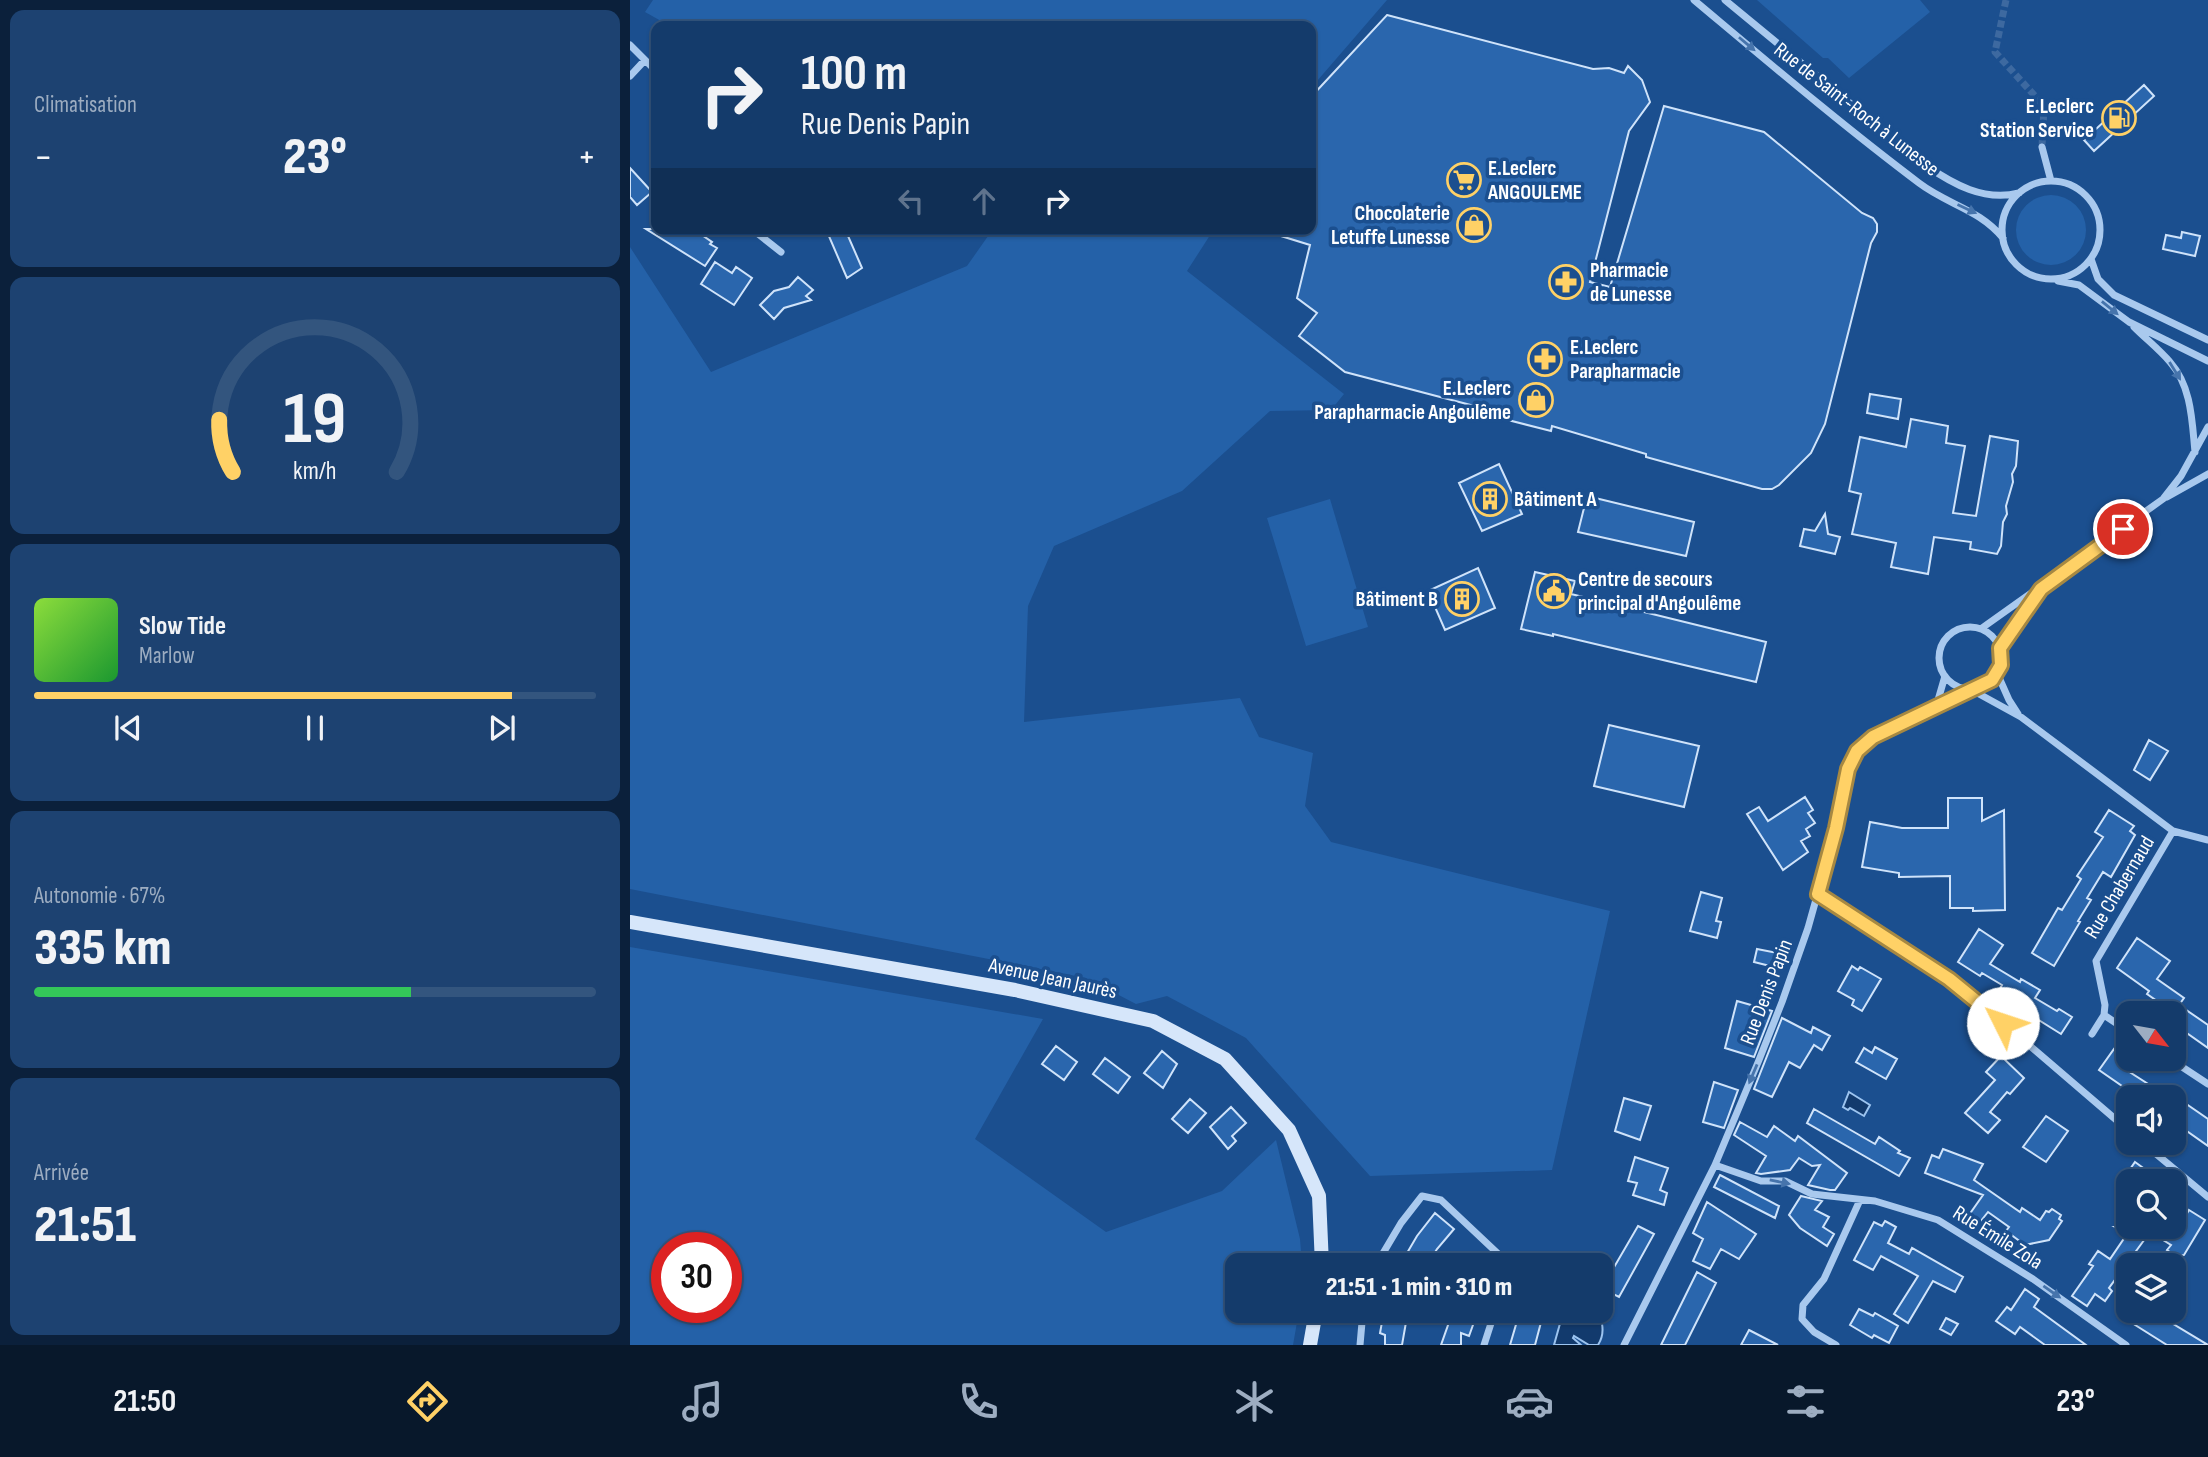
<!DOCTYPE html>
<html lang="fr">
<meta charset="utf-8">
<style>
body{margin:0;font-family:"Sofia Sans Condensed",sans-serif;background:#1d4271;color:#f1f3f6;height:100vh;display:flex;flex-direction:column;font-size:26px;white-space:nowrap}
*{box-sizing:border-box;margin:0}
p{font-size:23px;color:#9dadc1}
.icon{flex:none;width:38px;height:38px;fill:none;stroke:currentColor;stroke-width:2;stroke-linecap:round;stroke-linejoin:round}
.map{position:relative;flex:1;overflow:hidden}
.panel{display:flex;flex-direction:column;gap:10px;padding:10px;background:#0b203b;width:630px}
.panel>*{flex:none}
.hud{position:absolute;left:21px;top:21px;width:665px;height:214px;border-radius:14px;box-shadow:0 2px 5px #0004,0 0 0 2px #33557e;background:#143b6b;color:#f1f3f6;overflow:hidden}
.needle{width:46px;rotate:121deg}
.tools{position:absolute;left:1486px;top:1001px;display:grid;gap:14px}
.tools a{display:grid;place-items:center;width:70px;height:70px;border-radius:14px;background:#143b6b;box-shadow:0 2px 5px #0004,0 0 0 2px #33557e;font-size:35px}
.speed{position:absolute;left:21px;top:1232px;display:flex;gap:14px;font-size:35px;font-weight:700;text-align:center}
.speed>*{display:grid;place-content:center;width:91px;height:91px;border-radius:50%;background:#143b6b;box-shadow:0 2px 5px #0004,0 0 0 2px #33557e;line-height:1}
.speed .limit{border:10px solid #d22;background:#fff;color:#111}
.pin{position:absolute;display:grid;place-items:center;width:60px;height:60px;color:#fff;margin:-30px;border:4px solid #fff;border-radius:50%;box-shadow:0 2px 7px #0007}
.me{position:absolute;width:77px;margin:-38px;rotate:311deg;stroke-linejoin:round;filter:drop-shadow(0 0 5px #0008)}
.turn{display:flex;align-items:center;gap:24px;height:147px;padding:0 35px;font-size:32px}
.turn .icon{width:91px;height:91px;stroke-width:2.5}
.turn b{display:block;font-size:49px;line-height:60px}
.lanes{display:flex;align-items:center;height:66px;padding:0 35px;background:#0003;justify-content:center;gap:35px;direction:ltr}
.lanes .off{opacity:.35}
.big{font-size:52px;font-weight:800;line-height:1.1}
.panel .card{flex:1;display:flex;flex-direction:column;justify-content:center;gap:10px;min-width:0;padding:0 24px;border-radius:14px;background:#1d4271}
.panel .dial{align-items:center;gap:0}
.dial svg{height:182px;overflow:visible;fill:none;stroke:#33557e;stroke-width:7;stroke-linecap:round;text-anchor:middle}
.dial text{fill:#f1f3f6;stroke:none}
.song{display:flex;align-items:center;gap:21px}
.cover{width:84px;height:84px;border-radius:10px;background:linear-gradient(135deg,hsl(90 70% 55%),hsl(130 70% 35%))}
.played{height:7px;border-radius:4px;background:linear-gradient(90deg,#ffd166 85%,#33557e 85%)}
.keys{display:flex;justify-content:space-around;direction:ltr}
.heat{display:flex;justify-content:space-between;align-items:center;font-size:38px;direction:ltr}
.charge{height:10px;border-radius:5px;background:linear-gradient(90deg,#34c759 67%,#33557e 0)}
.trip{position:absolute;left:595px;top:1253px;width:388px;height:70px;border-radius:14px;background:#143b6b;box-shadow:0 2px 5px #0004,0 0 0 2px #33557e;font-weight:800;line-height:70px;text-align:center}
.menu{display:flex;height:112px;justify-content:space-around;align-items:center;background:#08182b;color:#9dadc1}
.menu .icon{width:49px;height:49px}
.menu .selected{color:#ffd166}
.menu b{font-size:32px;color:#f1f3f6}
main{display:flex;flex:1;min-height:0}
.map>svg:first-child{display:block}
.green{fill:#2461a8;fill-rule:evenodd}
.water{fill:#123a6d;stroke:#9cc4f0;stroke-width:2}
.building{fill:#2a66ad;stroke:#cfe3fa;stroke-width:2}
.lines{fill:none;stroke-linecap:round;stroke-linejoin:round}
.street-tunnel{stroke:#3d69a0;stroke-width:7;stroke-dasharray:7 3.5;stroke-linecap:butt}
.street{stroke:#a9c9ee;stroke-width:7}
.secondary{stroke:#d6e6fa;stroke-width:14}
.oneway{fill:#4674ac}
.route-casing{stroke:#a68842;stroke-width:18}
.route{stroke:#ffd166;stroke-width:12}
.labels{text-anchor:middle;stroke-width:7;stroke-linejoin:round;paint-order:stroke}
.poi-label{font-size:21px;font-weight:bold;fill:#fff;stroke:#1b4f8f;text-anchor:start}
.street-label{font-size:21px;fill:#fff;stroke:#1b4f8f}
</style>
<main>
<section class="panel">
<div class="card"><p>Climatisation</p>
<div class="heat"><a>−</a><b class="big">23°</b><a>+</a></div>
</div>
<div class="card dial"><svg viewBox="0 0 100 80">
<path d="M14 69A42 42 0 1 1 86 69"/>
<path d="M14 69A42 42 0 0 1 8 46" stroke="#ffd166"/>
<text x="50" y="56" font-size="32" font-weight="700">19</text>
<text x="50" y="72" font-size="11">km/h</text>
</svg></div>
<div class="card">
<div class="song"><i class="cover"></i><div><b>Slow Tide</b><p>Marlow</p></div></div>
<div class="played"></div>
<div class="keys"><svg class="icon" aria-label="previous" viewBox="0 0 24 24"><path d="M18 5L8 12l10 7zM5 5v14"/></svg><svg class="icon" aria-label="pause" viewBox="0 0 24 24"><path d="M8 5v14M16 5v14"/></svg><svg class="icon" aria-label="next" viewBox="0 0 24 24"><path d="M6 5l10 7-10 7zM19 5v14"/></svg></div>
</div>
<div class="card"><p>Autonomie · 67%</p><b class="big">335 km</b><div class="charge"></div></div>
<div class="card"><p>Arrivée</p><b class="big">21:51</b></div>
</section>
<div class="map">
<svg width="1578" height="1345" viewBox="0 0 1578 1345">
<rect width="100%" height="100%" fill="#1b4f8f"/>
<path class="green" d="M23 0H757L681 88V26H40L15 12Z
M1127 0H1290L1300 12 1219 78 1198 58H1193Z
M1386 230a35 35 0 1 1 70 0a35 35 0 1 1-70 0Z
M363 229H584L557 271 714 394 701 410 640 411 552 491 424 546 398 606 394 722 610 698 629 737 683 753 675 806 701 842 980 911 922 1170 740 1176 616 1038 537 996 506 1004 456 978 0 889V247L81 372 337 266Z
M700 499 738 627 676 646 637 518Z
M0 947 413 1019 345 1139 476 1232 592 1191 646 1140 670 1239 672 1265H607V1311H669L663 1345H0ZM37 1248H96V1307H37Z"/>
<path class="water" d="M1219 1092 1240 1105 1234 1116 1220 1108 1218 1110 1213 1107Z
M940 1311C946 1311 953 1310 959 1311 975 1313 975 1334 968 1345H959L944 1336 943 1338 951 1345H924L931 1320Z"/>
<path class="building" d="M757 15 963 69 979 68 994 73 998 66 1012 80 1020 102 999 131 960 282 980 287 1034 106 1134 132 1232 213 1243 218 1247 224V232L1241 243 1195 424 1181 453 1149 485 1142 489H1132L1016 457V454L922 426 921 431 874 419 875 414 715 372 669 336 687 313 667 298 680 245 638 232 639 229H681V97Z
M1514 85 1524 96 1464 151 1454 140Z
M0 168 22 192 7 205 0 197Z
M16 229H63L82 242 80 244 87 248 75 266Z
M208 229H215L232 268 217 278 198 234Z
M1552 232 1570 236 1565 256 1533 249 1536 235 1551 238Z
M85 262 102 273 106 267 122 278 104 305 71 284Z
M168 277 183 290 176 296 181 300 154 308 144 319 130 305 144 291 159 287Z
M1240 394 1271 399 1268 419 1237 413Z
M1281 419 1318 426 1316 443 1335 446 1323 513 1346 516 1360 436 1388 441 1386 466 1382 474 1383 482 1376 506 1377 514 1373 522 1371 546 1367 554 1340 549 1341 542 1304 537 1298 574 1261 567 1266 543 1222 534 1231 494 1219 491 1230 437 1276 447Z
M869 464 892 514 852 531 829 483Z
M957 496 1064 522 1056 556 948 532Z
M1195 514 1198 534 1210 537 1205 554 1170 546 1174 529 1185 531Z
M848 568 865 608 815 630 798 591Z
M905 572 945 581 941 594 1136 642 1126 682 923 634V636L891 629Z
M979 725 1069 746 1054 807 964 786Z
M1519 740 1538 751 1520 780 1504 770Z
M1175 797 1183 810 1178 813 1185 823 1176 829 1180 836 1171 841 1178 852 1153 870 1117 814 1129 807 1138 821Z
M1318 798H1352V821L1374 810 1375 910 1343 911V908H1320V876L1269 877V873L1232 867 1240 822 1272 828H1318Z
M1479 810 1504 826 1500 831 1505 835 1481 877 1473 872 1457 898 1461 900 1448 921 1450 922 1424 966 1402 953 1428 908 1432 910 1451 879 1447 876 1473 837 1465 832Z
M1071 892 1092 898 1086 921 1091 922 1087 938 1060 931Z
M1349 929 1373 945 1360 964 1390 982 1391 979 1410 990 1405 998 1427 1011 1429 1009 1442 1017 1431 1034 1367 994 1372 985 1352 973 1350 976 1328 962Z
M1507 938 1540 961 1527 979 1554 998 1549 1005 1578 1025V1048L1544 1024V1013L1535 1010 1537 1008 1517 994 1519 991 1487 968Z
M1127 949 1152 954 1148 968 1124 962Z
M1222 966 1228 970 1230 967 1251 979 1232 1011 1222 1005 1224 1000 1208 991Z
M1107 1001 1142 1011 1124 1057 1095 1048Z
M1152 1018 1181 1033 1183 1027 1200 1036 1192 1050 1184 1045 1170 1068 1159 1062 1142 1097 1124 1089Z
M426 1046 447 1062 434 1080 412 1064Z
M1245 1047 1267 1059 1256 1079 1226 1062 1234 1048 1242 1053Z
M1484 1049 1504 1064 1498 1071 1526 1089 1521 1097H1508L1469 1070Z
M532 1051 547 1064 533 1088 514 1073Z
M1371 1056 1394 1078 1380 1094 1377 1092 1360 1112 1370 1120 1358 1133 1335 1113 1365 1080 1356 1072Z
M475 1058 500 1077 488 1093 463 1074Z
M1084 1082 1108 1090 1094 1128 1073 1122Z
M994 1098 1021 1106 1010 1140 985 1131Z
M560 1099 576 1113 558 1133 542 1119Z
M1552 1101 1578 1119V1146L1544 1122V1113Z
M601 1107 616 1123 602 1136 606 1141 598 1149 580 1127Z
M1184 1109 1245 1144 1249 1137 1270 1151 1268 1153 1280 1158 1269 1176 1177 1123Z
M1416 1116 1438 1131 1416 1162 1393 1147Z
M1110 1122 1137 1137 1144 1126 1165 1141 1168 1136 1217 1173 1205 1190H1200L1178 1185 1190 1165 1182 1166 1169 1158 1160 1170 1131 1174 1126 1173 1136 1156 1104 1135Z
M1313 1149 1353 1164 1344 1180 1390 1212 1392 1208 1410 1220 1416 1211 1419 1212 1422 1209 1431 1215 1429 1219 1432 1221 1419 1240 1395 1245 1376 1231 1379 1227 1358 1212 1350 1222 1339 1215 1353 1195 1295 1173 1302 1155 1309 1158Z
M1005 1157 1038 1168 1030 1190 1037 1193 1034 1205 1003 1195 1007 1183 998 1181Z
M1505 1162 1516 1170 1508 1181 1496 1175Z
M1090 1175 1149 1206 1145 1218 1084 1187Z
M1171 1196 1192 1201 1185 1210 1199 1217 1193 1227 1204 1234 1197 1246 1170 1228 1159 1215Z
M1077 1202 1126 1234 1109 1259 1091 1249 1080 1269 1063 1261 1073 1239 1063 1233Z
M1559 1210 1575 1220 1554 1255 1547 1257 1537 1250 1541 1245 1520 1232 1479 1288 1482 1291 1475 1301 1465 1294 1457 1306 1442 1296 1463 1266 1459 1264 1468 1251 1480 1259 1497 1234 1485 1227H1549Z
M805 1213 824 1229 807 1249 797 1265H770L787 1236Z
M1255 1221 1266 1227 1258 1243 1279 1254 1282 1248 1333 1277 1325 1292 1303 1281 1278 1323 1264 1314 1288 1276 1251 1256 1243 1270 1224 1260 1244 1222 1252 1226Z
M1008 1226 1024 1234 989 1297 971 1288V1263L983 1269Z
M1067 1272 1086 1283 1055 1345H1031Z
M1395 1289 1409 1299 1404 1307 1456 1345H1415L1390 1327 1385 1334 1366 1321 1377 1307 1381 1310Z
M1229 1309 1243 1316 1245 1313 1268 1326 1259 1343 1244 1335 1242 1338 1220 1325Z
M754 1311H778L772 1345H755V1335L750 1333Z
M823 1311H848L839 1336 831 1333V1345H811Z
M890 1311H914L905 1345H880Z
M1510 1311H1534L1530 1316 1578 1345H1537L1502 1323Z
M1316 1318 1328 1324 1321 1335 1310 1329Z
M1119 1330 1148 1345H1111Z"/>
<g class="lines">
<path class="street-tunnel" d="M1376 0 1365 52 1414 106 1412 147"/>
<path class="street" d="M1064 0C1138 62 1212 125 1289 183 1318 205 1349 209 1373 238
M1095 0 1295 165C1323 184 1354 202 1389 193
M0 45 26 71
M0 76 15 60
M1412 147 1421 181
M1372 230a49 49 0 1 1 98 0a49 49 0 1 1-98 0Z
M122 229 151 252
M1461 259 1468 279 1484 295 1578 340
M1428 281 1449 285 1499 322 1578 361
M1504 327C1516 339 1530 350 1540 362 1562 387 1562 422 1565 452
M1537 497 1578 474
M1309 658a31 31 0 1 1 62 0a31 31 0 1 1-62 0Z
M1352 628 1533 499 1551 476 1578 427
M1370 647 1407 593
M1367 673 1379 700 1388 714
M1306 707 1315 676
M1188 894 1337 992 1498 1130
M1474 1015 1475 1005 1466 961 1543 831
M1474 1015 1498 1031
M1462 1034 1474 1015
M1540 1059 1578 1084
M1513 1143 1578 1197
M1085 1165 1131 1181H1155L1182 1194 1245 1201 1308 1220 1403 1279 1496 1345
M746 1265 771 1223 792 1196 811 1200 880 1265
M730 1345 733 1311
M854 1345 865 1311
M994 1345 1085 1165 1129 1060 1152 1002 1178 928 1206 828 1218 769 1227 751 1243 737 1340 689 1391 717 1543 831 1578 840
M1206 1345 1184 1332 1172 1319 1173 1305 1194 1279 1230 1200"/>
<path class="secondary" d="M0 922 385 990 523 1021 595 1059 659 1130 689 1196 692 1265
M680 1345 686 1311"/>
</g>
<defs><path id="oneway-solid" d="M-6-.8H1V-3.2L6.5 0L1 3.2V.8H-6Z" transform="scale(1.75)"/></defs>
<g class="oneway">
<use href="#oneway-solid" transform="translate(1117 44) rotate(40)"/>
<use href="#oneway-solid" transform="translate(1337 209) rotate(25)"/>
<use href="#oneway-solid" transform="translate(1480 308) rotate(39)"/>
<use href="#oneway-solid" transform="translate(1545 371) rotate(58)"/>
<use href="#oneway-solid" transform="translate(1123 1074) rotate(113)"/>
<use href="#oneway-solid" transform="translate(1150 1182) rotate(11)"/>
<use href="#oneway-solid" transform="translate(1422 1292) rotate(35)"/>
</g>
<g class="lines">
<g class="route-casing">
<path id="route" d="M1373 1023 1319 979 1188 894 1206 828 1218 769 1227 751 1243 737 1362 680 1371 665 1370 648 1411 589 1493 529"/>
</g>
<use href="#route" class="route"/>
</g>
<defs>
<g id="fuel-ring" transform="scale(1.75)"><circle r="9.5" fill="#1b4f8f" stroke="#ffd166" stroke-width="1.5"/><path d="M-5.5-6h7V0h2V4h1.3V-2.5L3-4.5l.8-.8L6-3V5H2.5V1h-1V6h-7ZM-4.2-4.7v3.2H.2V-4.7Z" fill="#ffd166"/></g>
<g id="supermarket-ring" transform="scale(1.75)"><circle r="9.5" fill="#1b4f8f" stroke="#ffd166" stroke-width="1.5"/><path d="M-6-5.5h2.5l.6 2H6L4.5 2H-2.5L-4.4-4H-6ZM-1.5 3.2a1.3 1.3 0 1 0 .1 0ZM3 3.2a1.3 1.3 0 1 0 .1 0Z" fill="#ffd166"/></g>
<g id="shop-ring" transform="scale(1.75)"><circle r="9.5" fill="#1b4f8f" stroke="#ffd166" stroke-width="1.5"/><path d="M-5-2.5h2.3a2.7 3.5 0 0 1 5.4 0H5L5.5 6h-11ZM-1.5-2.5h3a1.5 2.3 0 0 0-3 0Z" fill="#ffd166"/></g>
<g id="pharmacy-ring" transform="scale(1.75)"><circle r="9.5" fill="#1b4f8f" stroke="#ffd166" stroke-width="1.5"/><path d="M-2-6h4v4h4v4h-4v4h-4v-4h-4v-4h4Z" fill="#ffd166"/></g>
<g id="building-ring" transform="scale(1.75)"><circle r="9.5" fill="#1b4f8f" stroke="#ffd166" stroke-width="1.5"/><path d="M-4-6H4V6H1V3H-1V6H-4ZM-2.5-4.3h1.7v1.8h-1.7ZM.8-4.3h1.7v1.8H.8ZM-2.5-1h1.7V.8h-1.7ZM.8-1h1.7V.8H.8Z" fill="#ffd166"/></g>
<g id="civic-ring" transform="scale(1.75)"><circle r="9.5" fill="#1b4f8f" stroke="#ffd166" stroke-width="1.5"/><path d="M-.6-6.5H3V-4.5H.6V-3L4-1V1h2V6H-6V1h2V-1L-.6-3ZM-1.2 2.5V6h2.4V2.5Z" fill="#ffd166"/></g>
</defs>
<g fill-rule="evenodd">
<use href="#fuel-ring" x="1489" y="118"/>
<use href="#supermarket-ring" x="834" y="180"/>
<use href="#shop-ring" x="844" y="225"/>
<use href="#pharmacy-ring" x="936" y="282"/>
<use href="#pharmacy-ring" x="915" y="359"/>
<use href="#shop-ring" x="906" y="400"/>
<use href="#building-ring" x="860" y="499"/>
<use href="#civic-ring" x="924" y="591"/>
<use href="#building-ring" x="832" y="599"/>
</g>
<g class="labels">
<g class="poi-label">
<text x="1464" y="113" text-anchor="end">E.Leclerc<tspan x="1464" dy="24">Station Service</tspan></text>
<text x="858" y="175">E.Leclerc<tspan x="858" dy="24">ANGOULEME</tspan></text>
<text x="820" y="220" text-anchor="end">Chocolaterie<tspan x="820" dy="24">Letuffe Lunesse</tspan></text>
<text x="960" y="277">Pharmacie<tspan x="960" dy="24">de Lunesse</tspan></text>
<text x="940" y="354">E.Leclerc<tspan x="940" dy="24">Parapharmacie</tspan></text>
<text x="881" y="395" text-anchor="end">E.Leclerc<tspan x="881" dy="24">Parapharmacie Angoulême</tspan></text>
<text x="884" y="506">Bâtiment A</text>
<text x="948" y="586">Centre de secours<tspan x="948" dy="24">principal d'Angoulême</tspan></text>
<text x="808" y="606" text-anchor="end">Bâtiment B</text>
</g>
<g class="street-label">
<text transform="translate(1227 109) rotate(38)" y="7">Rue de Saint-Roch à Lunesse</text>
<text transform="translate(1489 887) rotate(-59)" y="7">Rue Chabernaud</text>
<text transform="translate(423 978) rotate(12)" y="7">Avenue Jean Jaurès</text>
<text transform="translate(1136 992) rotate(-69)" y="7">Rue Denis Papin</text>
<text transform="translate(1368 1237) rotate(32)" y="7">Rue Émile Zola</text>
</g>
</g>
</svg>
<div class="tools">
<a><svg class="needle" viewBox="-14 -14 28 28"><path d="M0-13l5 13h-10z" fill="#e53935"/><path d="M0 13l5-13h-10z" fill="#9dadc1"/></svg></a>
<a><svg class="icon" aria-label="sound" viewBox="0 0 24 24"><path d="M4 9h4l5-4v14l-5-4H4zM17 9q2 3 0 6"/></svg></a>
<a><svg class="icon" aria-label="search" viewBox="0 0 24 24"><circle cx="10" cy="10" r="6"/><path d="M15 15l6 6"/></svg></a>
<a><svg class="icon" aria-label="layers" viewBox="0 0 24 24"><path d="M12 4l9 5-9 5-9-5zM3 14l9 5 9-5"/></svg></a>
</div>
<div class="speed"><div class="limit">30</div></div>
<div class="pin" style="left:1493px;top:529px;background:#d93025"><svg class="icon" aria-label="arrive" viewBox="0 0 24 24"><path d="M6 21V4h12l-3 4 3 4H6"/></svg></div>
<svg class="me" style="left:1373px;top:1023px" viewBox="-20 -20 40 40"><circle r="19" fill="#fff"/><path d="M0-13L10 11 0 6-10 11z" fill="#ffd166"/></svg>
<div class="trip">21:51 · 1 min · 310 m</div>
<div class="hud">
<div class="turn"><svg class="icon" aria-label="right" viewBox="0 0 24 24"><path d="M7 20v-9h11M14 6l5 5-5 5"/></svg><div><b>100 m</b>Rue Denis Papin</div></div>
<div class="lanes"><svg class="icon off" aria-label="left" viewBox="0 0 24 24"><path d="M17 20v-9H6M10 6l-5 5 5 5"/></svg><svg class="icon off" aria-label="ahead" viewBox="0 0 24 24"><path d="M12 20V5M6 11l6-6 6 6"/></svg><svg class="icon" aria-label="right" viewBox="0 0 24 24"><path d="M7 20v-9h11M14 6l5 5-5 5"/></svg></div>
</div>
</div>
</main>
<nav class="menu">
<b>21:50</b>
<svg class="icon selected" aria-label="directions" viewBox="0 0 24 24"><path d="M12 3l9 9-9 9-9-9zM9 14v-3h6M13 9l2 2-2 2"/></svg>
<svg class="icon" aria-label="music" viewBox="0 0 24 24"><path d="M9 18V5l10-2v13"/><circle cx="6" cy="18" r="3"/><circle cx="16" cy="16" r="3"/></svg>
<svg class="icon" aria-label="phone" viewBox="0 0 24 24"><path d="M5 4h4l2 5-3 2q2 4 5 5l2-3 5 2v4C11 20 4 13 5 4z"/></svg>
<svg class="icon" aria-label="climate" viewBox="0 0 24 24"><path d="M12 3v18M4 7l16 10M4 17L20 7"/></svg>
<svg class="icon" aria-label="car" viewBox="0 0 24 24"><path d="M5 17H2v-5l4-1 3-4h7l3 4 3 1v5h-3M9 17h6M6 11h13"/><circle cx="7" cy="17" r="2"/><circle cx="17" cy="17" r="2"/></svg>
<svg class="icon" aria-label="filters" viewBox="0 0 24 24"><path d="M4 7h16M4 17h16"/><circle cx="9" cy="7" r="2"/><circle cx="15" cy="17" r="2"/></svg>
<b>23°</b>
</nav>
